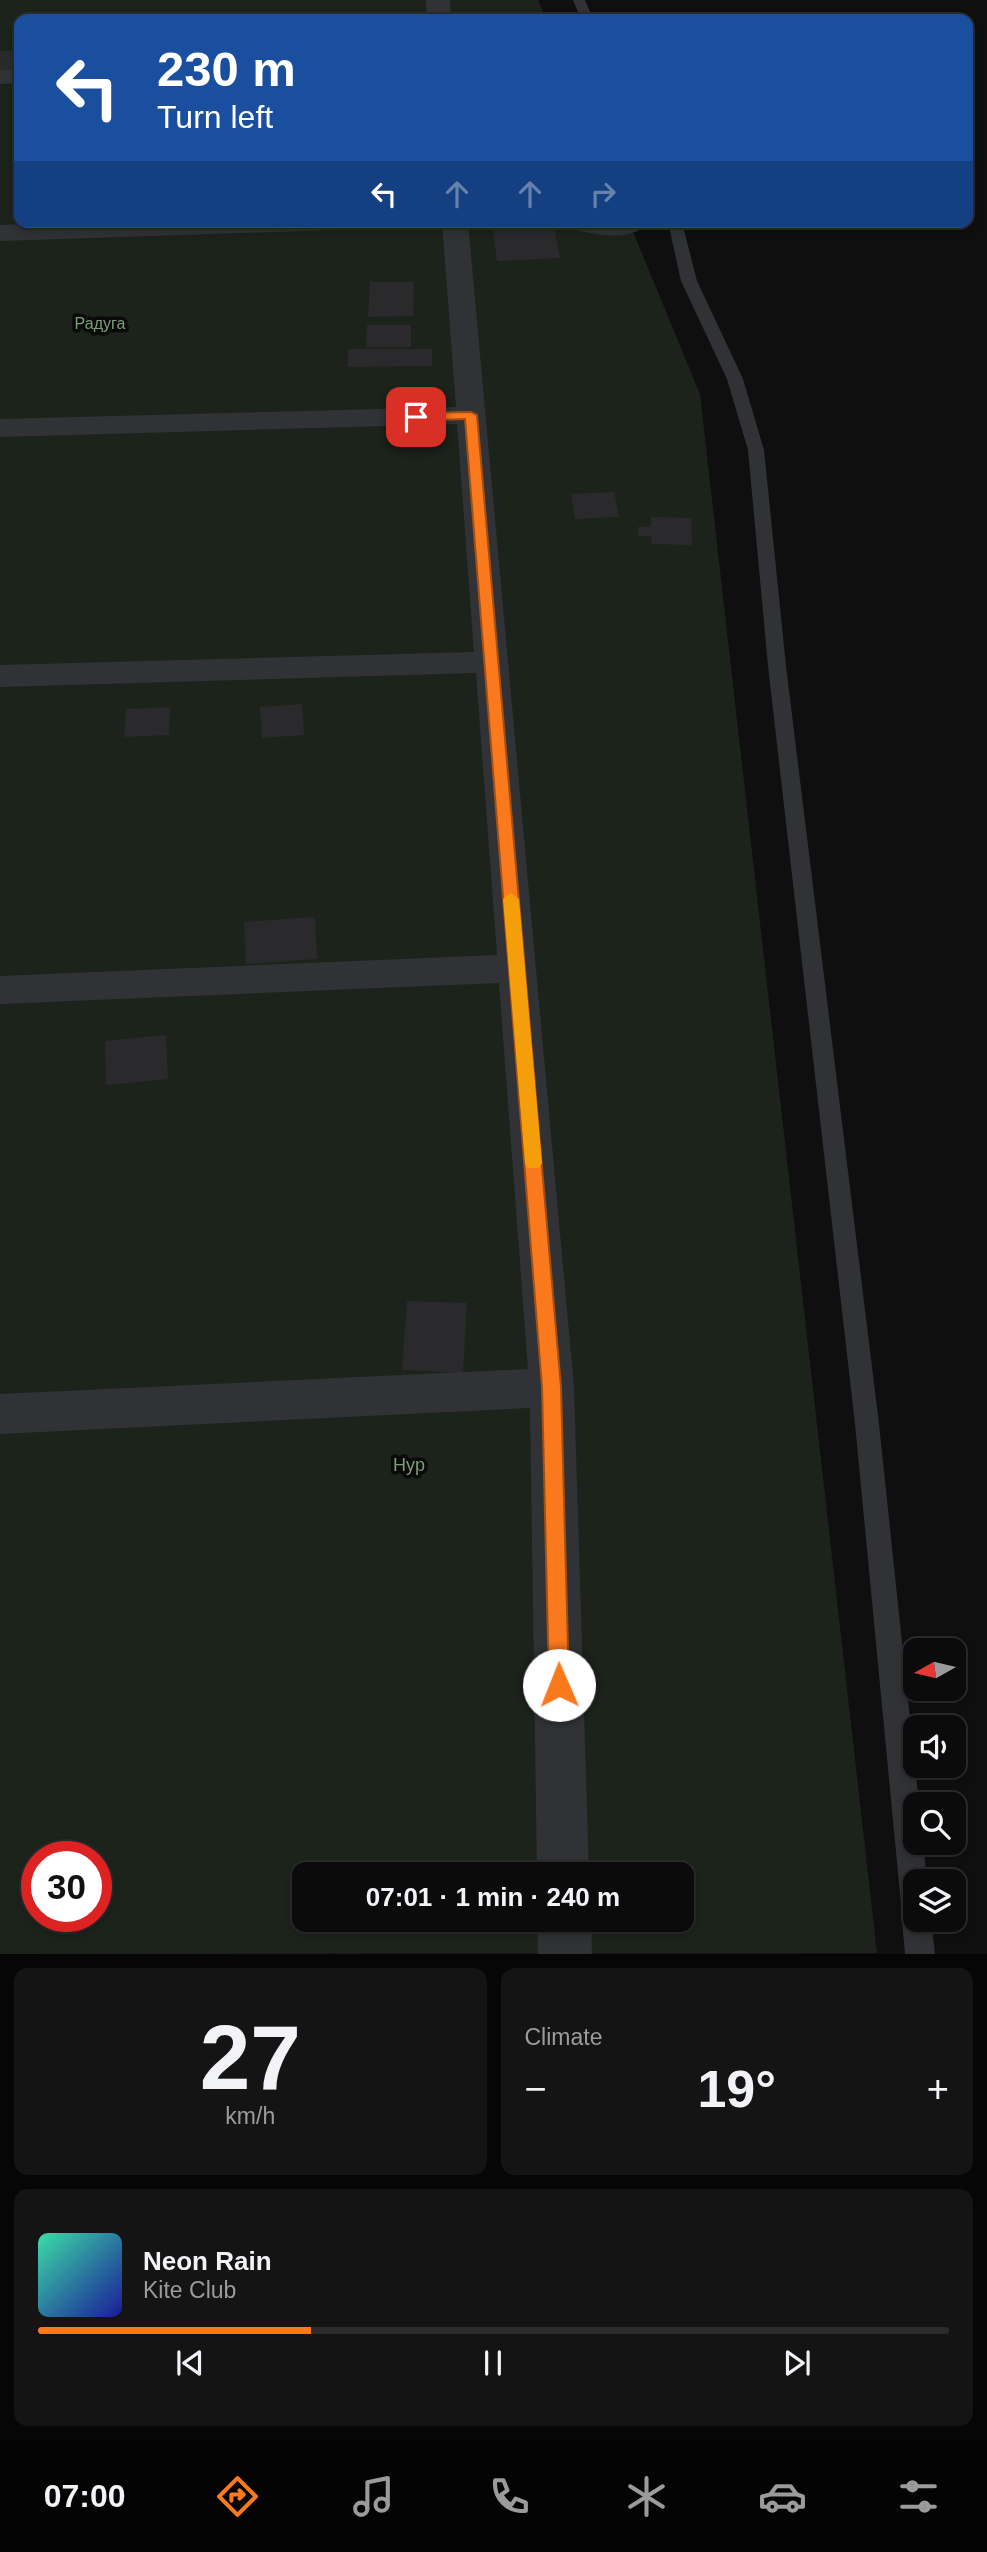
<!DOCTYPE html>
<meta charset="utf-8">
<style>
body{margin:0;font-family:Helvetica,sans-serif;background:#141415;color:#f1f3f6;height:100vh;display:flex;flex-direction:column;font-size:26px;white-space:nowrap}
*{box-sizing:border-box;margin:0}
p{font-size:23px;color:#9a9b9d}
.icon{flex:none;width:38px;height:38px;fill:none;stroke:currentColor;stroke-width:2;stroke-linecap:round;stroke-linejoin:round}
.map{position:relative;height:1954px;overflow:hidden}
.sheet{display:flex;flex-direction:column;gap:14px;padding:14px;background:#060607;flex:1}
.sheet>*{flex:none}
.banner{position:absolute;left:14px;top:14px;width:959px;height:214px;border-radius:14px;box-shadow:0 4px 10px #0003,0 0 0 2px #2b2b2d;background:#1a4fa0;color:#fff;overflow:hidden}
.needle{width:46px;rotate:262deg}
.buttons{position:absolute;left:903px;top:1638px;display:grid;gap:14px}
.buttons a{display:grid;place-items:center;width:63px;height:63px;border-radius:14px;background:#0b0b0c;box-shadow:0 4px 10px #0003,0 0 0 2px #2b2b2d;font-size:35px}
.speed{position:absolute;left:21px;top:1841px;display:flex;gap:14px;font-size:35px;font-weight:700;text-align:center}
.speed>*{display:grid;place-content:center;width:91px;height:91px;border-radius:50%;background:#0b0b0c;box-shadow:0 4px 10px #0003,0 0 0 2px #2b2b2d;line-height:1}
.speed .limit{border:10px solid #d22;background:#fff;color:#111}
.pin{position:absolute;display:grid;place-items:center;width:60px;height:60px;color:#fff;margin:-30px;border-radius:14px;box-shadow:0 4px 10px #0006}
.me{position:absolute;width:77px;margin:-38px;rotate:359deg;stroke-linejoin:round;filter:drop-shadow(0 0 5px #0008)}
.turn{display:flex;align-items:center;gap:24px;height:147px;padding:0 28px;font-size:32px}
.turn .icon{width:91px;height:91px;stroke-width:2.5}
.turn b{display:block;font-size:49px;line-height:60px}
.lanes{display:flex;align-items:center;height:66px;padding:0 28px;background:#0003;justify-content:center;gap:35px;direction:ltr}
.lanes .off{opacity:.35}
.big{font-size:52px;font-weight:800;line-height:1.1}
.sheet .widget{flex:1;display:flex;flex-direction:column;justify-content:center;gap:10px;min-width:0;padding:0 24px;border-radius:14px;background:#141415}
.sheet .dial{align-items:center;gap:0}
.dial b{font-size:91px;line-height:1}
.song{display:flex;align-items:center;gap:21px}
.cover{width:84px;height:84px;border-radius:10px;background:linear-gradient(135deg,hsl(160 70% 55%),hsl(240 70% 35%))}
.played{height:7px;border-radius:4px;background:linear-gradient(90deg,#fa791d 30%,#2b2b2d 30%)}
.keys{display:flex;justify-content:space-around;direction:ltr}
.heat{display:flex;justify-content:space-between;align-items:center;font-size:38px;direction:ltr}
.sheet .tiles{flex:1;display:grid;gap:14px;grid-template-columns:1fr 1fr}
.widget:last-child{grid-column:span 2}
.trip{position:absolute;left:292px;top:1862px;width:402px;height:70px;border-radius:14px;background:#0b0b0c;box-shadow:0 4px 10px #0003,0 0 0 2px #2b2b2d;font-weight:800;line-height:70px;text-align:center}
.menu{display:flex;height:112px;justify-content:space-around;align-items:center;background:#040405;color:#9a9b9d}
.menu .icon{width:49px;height:49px}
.menu .selected{color:#fa791d}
.menu b{font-size:32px;color:#f1f3f6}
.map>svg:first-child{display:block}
.green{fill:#1c231b;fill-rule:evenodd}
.building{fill:#2a2a2d}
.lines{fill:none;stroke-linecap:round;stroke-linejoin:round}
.service{fill:#303235;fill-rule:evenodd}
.minor{fill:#303235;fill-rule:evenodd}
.route{fill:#fa791d;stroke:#a24f13;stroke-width:2}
.slow{fill:#f59e0b}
.labels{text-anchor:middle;stroke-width:7;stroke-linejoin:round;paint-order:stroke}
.far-park-label{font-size:16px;fill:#7c9e75;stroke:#0a0a0b}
.park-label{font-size:18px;fill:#7c9e75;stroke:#0a0a0b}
</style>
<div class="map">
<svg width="987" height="1954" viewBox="0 0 987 1954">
<rect width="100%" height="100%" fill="#0f0f10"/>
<path class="green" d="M0 0H538L546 19H19V222H629L700 394 877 1953 0 1954ZM37 1857H96V1916H37ZM304 1874H682V1920H304Z"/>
<path class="building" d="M0 51H19V70H0Z
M554 227 560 258 497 261 493 230Z
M370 282H414L413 316 368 317Z
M367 325H411V347H366Z
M348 349H432V366L348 367Z
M614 492 619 517 575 519 571 494Z
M651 517 691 518 692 545 652 544 651 536H638V527H651Z
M302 704 304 735 262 738 260 707Z
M170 707 169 735 124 737 126 709Z
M315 917 317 959 246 964 244 922Z
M166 1035 168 1079 106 1085 105 1041Z
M407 1301 467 1303 463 1373 402 1370Z"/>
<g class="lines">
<path class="service" d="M573 0H585L593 19H581Z
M668 222H682L697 281 743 379 764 450 786 666 879 1424 919 1804H915V1843H923L927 1881H915V1920H931L935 1954H905L902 1920 905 1914 901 1904 855 1424 768 666 748 450 727 379 681 281Z"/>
<path class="minor" d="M426 0H450L451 19H427Z
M19 69V83L0 84V70Z
M84 222H349L345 228 336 230 0 241V225Z
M442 222H468L574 1387 589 1874H537L530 1408 0 1434V1394L528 1369 499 983 0 1004V976L497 955 476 673 0 687V665L474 652 457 424 0 437V419L456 407Z
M566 222H648C633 244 590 234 570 228Z
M537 1920H591L592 1954H538Z"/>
</g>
<path class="route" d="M471 412 477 415 561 1387 569 1685 566 1692 559 1694 552 1692 549 1685 542 1387 465 419 416 421 409 417 416 413Z"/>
<path class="slow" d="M511 893 519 899 542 1163 539 1168H527L525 1163 503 899Z"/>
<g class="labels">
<g class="far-park-label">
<text x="100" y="329">Радуга</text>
</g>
<g class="park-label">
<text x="409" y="1471">Нур</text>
</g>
</g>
</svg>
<div class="buttons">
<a><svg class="needle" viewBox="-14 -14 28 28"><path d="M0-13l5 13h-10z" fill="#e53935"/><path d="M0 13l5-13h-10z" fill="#9a9b9d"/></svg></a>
<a><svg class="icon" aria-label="sound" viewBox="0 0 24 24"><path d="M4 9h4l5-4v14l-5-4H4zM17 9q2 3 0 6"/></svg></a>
<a><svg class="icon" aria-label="search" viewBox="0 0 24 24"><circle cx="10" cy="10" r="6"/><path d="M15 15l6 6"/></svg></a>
<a><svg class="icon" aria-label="layers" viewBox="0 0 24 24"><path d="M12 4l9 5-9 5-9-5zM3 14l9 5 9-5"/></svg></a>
</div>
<div class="speed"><div class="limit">30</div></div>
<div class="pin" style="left:416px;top:417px;background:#d93025"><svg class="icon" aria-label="arrive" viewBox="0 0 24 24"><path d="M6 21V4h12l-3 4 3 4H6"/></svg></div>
<svg class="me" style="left:559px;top:1685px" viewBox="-20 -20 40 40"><circle r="19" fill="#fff"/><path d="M0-13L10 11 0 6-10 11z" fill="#fa791d"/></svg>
<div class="trip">07:01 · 1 min · 240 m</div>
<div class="banner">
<div class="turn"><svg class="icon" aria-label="left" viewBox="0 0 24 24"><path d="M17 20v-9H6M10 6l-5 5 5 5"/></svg><div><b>230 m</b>Turn left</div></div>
<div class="lanes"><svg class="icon" aria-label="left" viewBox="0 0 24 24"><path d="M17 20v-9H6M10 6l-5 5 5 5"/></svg><svg class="icon off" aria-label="ahead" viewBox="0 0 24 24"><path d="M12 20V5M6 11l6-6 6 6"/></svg><svg class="icon off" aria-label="ahead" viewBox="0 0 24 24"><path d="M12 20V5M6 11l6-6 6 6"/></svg><svg class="icon off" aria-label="right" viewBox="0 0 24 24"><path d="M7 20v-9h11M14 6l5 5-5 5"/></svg></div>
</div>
</div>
<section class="sheet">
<div class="tiles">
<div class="widget dial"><b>27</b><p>km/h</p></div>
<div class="widget"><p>Climate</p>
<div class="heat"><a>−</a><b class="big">19°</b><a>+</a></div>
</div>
<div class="widget">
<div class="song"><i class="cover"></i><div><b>Neon Rain</b><p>Kite Club</p></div></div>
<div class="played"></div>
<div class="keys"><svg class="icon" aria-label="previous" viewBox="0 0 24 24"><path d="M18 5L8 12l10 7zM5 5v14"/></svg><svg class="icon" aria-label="pause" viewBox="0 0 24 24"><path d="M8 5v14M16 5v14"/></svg><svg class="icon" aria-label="next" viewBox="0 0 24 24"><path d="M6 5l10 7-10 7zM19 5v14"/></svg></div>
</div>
</div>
</section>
<nav class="menu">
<b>07:00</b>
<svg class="icon selected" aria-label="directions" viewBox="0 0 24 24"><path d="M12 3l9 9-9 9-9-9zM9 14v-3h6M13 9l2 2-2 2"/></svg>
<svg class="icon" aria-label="music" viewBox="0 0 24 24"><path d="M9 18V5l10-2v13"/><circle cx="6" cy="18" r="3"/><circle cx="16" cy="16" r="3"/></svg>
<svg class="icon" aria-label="phone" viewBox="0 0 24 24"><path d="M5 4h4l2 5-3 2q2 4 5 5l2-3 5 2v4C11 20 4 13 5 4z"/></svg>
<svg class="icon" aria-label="climate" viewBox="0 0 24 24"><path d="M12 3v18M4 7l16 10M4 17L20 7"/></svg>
<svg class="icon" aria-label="car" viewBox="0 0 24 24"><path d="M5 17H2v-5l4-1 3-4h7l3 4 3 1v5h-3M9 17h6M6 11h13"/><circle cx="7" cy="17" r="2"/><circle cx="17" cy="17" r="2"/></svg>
<svg class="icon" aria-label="filters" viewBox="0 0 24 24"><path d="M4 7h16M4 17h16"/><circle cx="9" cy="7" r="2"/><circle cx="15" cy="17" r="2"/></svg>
</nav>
